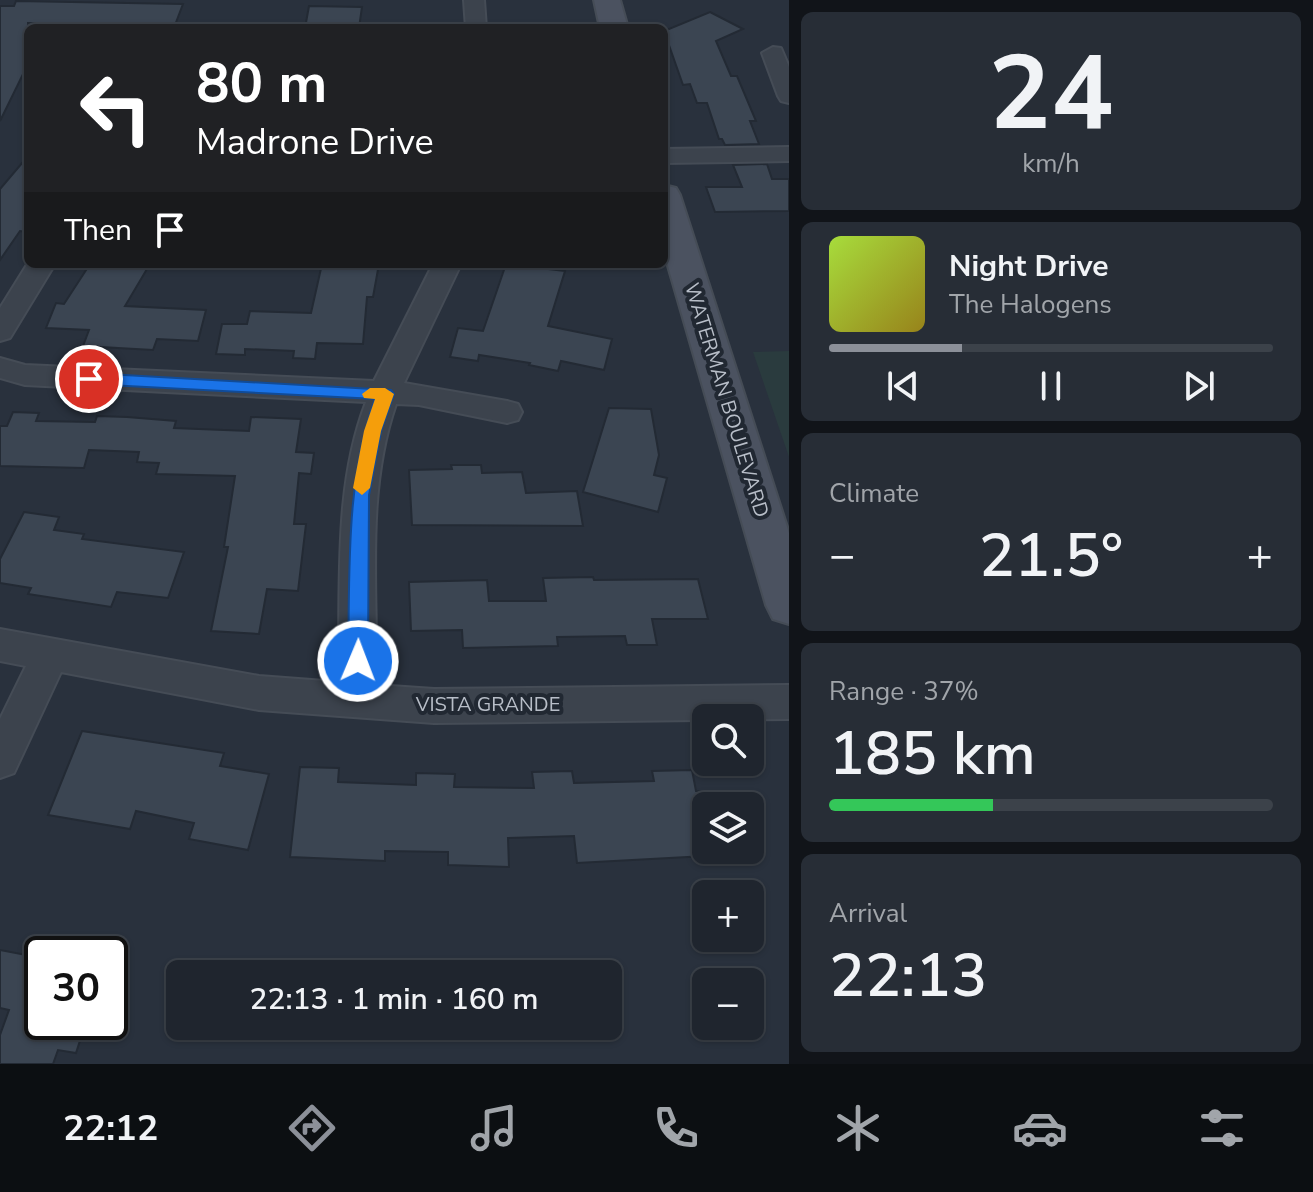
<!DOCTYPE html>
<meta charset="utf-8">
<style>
body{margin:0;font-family:"Nunito Sans",sans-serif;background:#272d36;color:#f1f3f6;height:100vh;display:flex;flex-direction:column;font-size:30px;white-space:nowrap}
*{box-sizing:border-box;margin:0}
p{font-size:26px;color:#a1a5aa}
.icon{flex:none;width:44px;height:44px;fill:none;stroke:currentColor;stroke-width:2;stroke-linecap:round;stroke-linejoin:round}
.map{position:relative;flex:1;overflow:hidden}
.panel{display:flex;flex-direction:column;gap:12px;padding:12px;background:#111419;width:524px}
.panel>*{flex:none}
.hud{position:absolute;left:24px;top:24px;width:644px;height:244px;border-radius:12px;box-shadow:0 2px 6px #0004,0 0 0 2px #3c424a;background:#202124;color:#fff;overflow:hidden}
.controls{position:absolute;left:692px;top:704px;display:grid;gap:16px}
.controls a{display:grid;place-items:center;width:72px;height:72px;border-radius:12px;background:#1f252e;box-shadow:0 2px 6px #0004,0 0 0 2px #3c424a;font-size:40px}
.speed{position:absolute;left:24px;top:936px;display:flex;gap:16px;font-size:40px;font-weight:700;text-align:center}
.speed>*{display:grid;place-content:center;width:104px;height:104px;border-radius:50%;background:#1f252e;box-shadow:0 2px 6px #0004,0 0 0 2px #3c424a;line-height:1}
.speed .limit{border:4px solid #111;border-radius:12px;background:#fff;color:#111}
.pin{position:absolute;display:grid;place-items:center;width:68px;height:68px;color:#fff;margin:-34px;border:4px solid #fff;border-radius:50%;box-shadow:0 2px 8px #0007}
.me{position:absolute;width:88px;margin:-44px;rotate:1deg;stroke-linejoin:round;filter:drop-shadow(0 0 6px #0008)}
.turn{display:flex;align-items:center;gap:28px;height:168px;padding:0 40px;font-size:36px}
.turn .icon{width:104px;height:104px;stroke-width:2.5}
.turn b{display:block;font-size:56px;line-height:68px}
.then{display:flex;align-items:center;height:76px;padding:0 40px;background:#0003;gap:16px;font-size:30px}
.big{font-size:60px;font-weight:600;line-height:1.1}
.panel .card{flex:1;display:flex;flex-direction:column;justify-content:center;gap:12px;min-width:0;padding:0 28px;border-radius:12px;background:#272d36}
.panel .dial{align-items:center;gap:0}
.dial b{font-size:104px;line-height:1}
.song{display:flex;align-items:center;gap:24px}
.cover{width:96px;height:96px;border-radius:12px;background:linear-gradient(135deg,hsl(80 70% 55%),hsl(50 70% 35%))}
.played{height:8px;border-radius:4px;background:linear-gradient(90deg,#8c9099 30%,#3c424a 30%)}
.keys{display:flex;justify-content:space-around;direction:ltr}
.heat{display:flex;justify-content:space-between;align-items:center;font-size:44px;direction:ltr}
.charge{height:12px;border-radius:6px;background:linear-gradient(90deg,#34c759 37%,#3c424a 0)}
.trip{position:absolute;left:166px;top:960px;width:456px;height:80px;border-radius:12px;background:#1f252e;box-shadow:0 2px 6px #0004,0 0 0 2px #3c424a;font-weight:600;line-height:80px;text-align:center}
.dock{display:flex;height:128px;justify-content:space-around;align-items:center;background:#0c0f12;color:#a1a5aa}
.dock .icon{width:56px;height:56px}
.dock .active{color:#8c9099}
.dock b{font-size:36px;color:#f1f3f6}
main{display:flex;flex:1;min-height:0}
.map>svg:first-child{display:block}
.green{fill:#2a3b3e}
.building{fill:#3b4552;stroke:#232a34;stroke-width:2}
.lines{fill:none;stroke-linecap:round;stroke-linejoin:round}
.street-casing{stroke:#454c56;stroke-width:4}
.secondary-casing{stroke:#454c56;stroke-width:4}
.street{fill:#3c434d;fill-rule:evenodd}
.secondary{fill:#4b5260;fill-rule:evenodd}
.route{fill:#1a73e8;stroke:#114b97;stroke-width:2}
.slow{fill:#f59e0b}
.labels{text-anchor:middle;stroke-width:8;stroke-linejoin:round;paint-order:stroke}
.street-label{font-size:20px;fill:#b8bec8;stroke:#212832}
</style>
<main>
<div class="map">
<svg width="789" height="1064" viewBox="0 0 789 1064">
<rect width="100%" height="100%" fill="#29313d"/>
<path class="green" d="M789 351V457L753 352Z"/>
<path class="building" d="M16 1 127 3 183 4 175 25 28 23V64L0 121V6H14Z
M309 6 362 7 359 28H305Z
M710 12 743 29 716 41 731 76H737L756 121H750L759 144 725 145 722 139H719L707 103H697L690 84 683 85 664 31Z
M28 156V232L20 231 0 260V189Z
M767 164 772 179H789V211L715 212 706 187H742L733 165Z
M90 264H150L125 306 206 310 198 341 157 339 153 350 83 346 89 330 46 328 56 303 64 304Z
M322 264H379L373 297H367L363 344 317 343 315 359 293 358 294 351 245 349V355L216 354 222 324H247L250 311 311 313Z
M506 264 565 271 548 326 612 339 604 370 561 361 558 371 529 365 530 363 479 355 478 361 450 357 458 328 483 331Z
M609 408 651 409 659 455 654 475 667 478 658 512 583 492Z
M13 412 39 413 36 421 95 422 97 416 127 417 176 421 174 428 249 431 251 417 301 419 296 452 314 453 311 474 299 473 294 524H306L298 591 267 589 259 634 211 631 228 547H224L235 476 156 474 159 463 137 462 139 452 89 450 84 468 0 466V426H7Z
M451 465H481L482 473 522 472 526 493 577 491 583 526 412 525 409 470 452 469Z
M24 512 59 517 54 530 84 534 82 539 184 552 168 598 117 592 111 607 28 594 31 588 0 583V559Z
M593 577 594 580 698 579 708 619H652L657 645H627L625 636 557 637 558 646 463 648 462 630 411 631 409 582 487 580 489 601H546L543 578Z
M82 731 224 753 220 766 269 774 248 850 189 839 194 823 136 811 130 829 48 815Z
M300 767 339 768 338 782 416 785V773L455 774 454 787 534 788 532 772 572 771 574 783 654 781 652 771 692 770 696 791H706V856L577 863 574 836 508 838 509 867 448 865V852L385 851V861L290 857Z
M0 950 42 958V1022H86L76 1053 58 1050 53 1064H0V1035L9 1010 0 1008Z"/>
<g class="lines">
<g class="street-casing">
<path id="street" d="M464 0H484L486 28H466Z
M773 47 781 48 789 67V103L781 101 778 96 762 53Z
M789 147V161L664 163V149Z
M28 263 55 264 10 338 0 341V308Z
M433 264H461L404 383 507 401 518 404 522 412 518 420 507 423 419 405 396 404C365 493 378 592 376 685L434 689 789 685V719L434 723 259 710 61 672 14 773 0 778V719L26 666 0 661V629L259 676 338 682C342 589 332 491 366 402L25 385 0 378V358L25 365 374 381Z"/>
</g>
<g class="secondary-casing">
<path id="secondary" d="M594 0H620L628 28H600Z
M664 185 676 188 680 195 789 533V624L773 619 766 605 664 252Z"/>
</g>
<use href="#street" class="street"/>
<use href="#secondary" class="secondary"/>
</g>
<path class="route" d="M89 373 391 390 394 394 381 431 369 495 368 661 365 667 358 670 351 667 348 661C350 572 345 484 375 399L89 384 81 379Z"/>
<path class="slow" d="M370 388H385L394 394 381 431 370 488 362 495 353 488 364 431 375 399 364 398 362 394Z"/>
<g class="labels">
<g class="street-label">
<text transform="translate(727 400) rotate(73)" y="7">WATERMAN BOULEVARD</text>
<text x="488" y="711">VISTA GRANDE</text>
</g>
</g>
</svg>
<div class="controls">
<a><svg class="icon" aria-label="search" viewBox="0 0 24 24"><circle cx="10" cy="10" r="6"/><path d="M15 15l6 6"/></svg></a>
<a><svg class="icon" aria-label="layers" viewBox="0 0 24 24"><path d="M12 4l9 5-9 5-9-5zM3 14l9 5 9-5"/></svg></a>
<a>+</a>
<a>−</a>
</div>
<div class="speed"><div class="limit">30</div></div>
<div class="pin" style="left:89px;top:379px;background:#d93025"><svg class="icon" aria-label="arrive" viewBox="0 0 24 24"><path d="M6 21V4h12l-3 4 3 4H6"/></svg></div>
<svg class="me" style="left:358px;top:661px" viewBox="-20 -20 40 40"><circle r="17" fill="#1a73e8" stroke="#fff" stroke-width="3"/><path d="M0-11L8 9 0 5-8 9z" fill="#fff"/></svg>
<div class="trip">22:13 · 1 min · 160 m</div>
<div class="hud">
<div class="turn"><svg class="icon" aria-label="left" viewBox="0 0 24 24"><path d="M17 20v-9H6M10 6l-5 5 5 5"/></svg><div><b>80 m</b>Madrone Drive</div></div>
<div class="then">Then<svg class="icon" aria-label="arrive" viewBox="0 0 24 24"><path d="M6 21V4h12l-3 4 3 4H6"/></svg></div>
</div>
</div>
<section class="panel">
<div class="card dial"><b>24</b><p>km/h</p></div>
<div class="card">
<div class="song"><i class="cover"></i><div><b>Night Drive</b><p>The Halogens</p></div></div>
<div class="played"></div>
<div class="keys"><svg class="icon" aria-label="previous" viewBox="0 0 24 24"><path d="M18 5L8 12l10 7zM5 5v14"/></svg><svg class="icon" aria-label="pause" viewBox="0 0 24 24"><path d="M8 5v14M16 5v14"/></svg><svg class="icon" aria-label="next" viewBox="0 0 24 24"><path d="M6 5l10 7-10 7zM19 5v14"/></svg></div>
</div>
<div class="card"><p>Climate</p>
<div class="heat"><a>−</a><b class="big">21.5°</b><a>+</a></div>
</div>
<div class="card"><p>Range · 37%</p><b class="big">185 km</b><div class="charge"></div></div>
<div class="card"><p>Arrival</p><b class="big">22:13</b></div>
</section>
</main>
<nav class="dock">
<b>22:12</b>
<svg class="icon active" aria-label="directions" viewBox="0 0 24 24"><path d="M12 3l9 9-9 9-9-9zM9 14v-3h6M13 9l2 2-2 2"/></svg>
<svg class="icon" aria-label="music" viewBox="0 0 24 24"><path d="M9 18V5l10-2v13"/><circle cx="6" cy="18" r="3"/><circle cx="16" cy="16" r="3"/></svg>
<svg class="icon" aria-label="phone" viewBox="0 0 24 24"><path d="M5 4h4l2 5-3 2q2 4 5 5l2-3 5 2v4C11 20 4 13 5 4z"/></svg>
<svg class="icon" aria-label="climate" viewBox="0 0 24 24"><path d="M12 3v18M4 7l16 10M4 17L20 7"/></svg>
<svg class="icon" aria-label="car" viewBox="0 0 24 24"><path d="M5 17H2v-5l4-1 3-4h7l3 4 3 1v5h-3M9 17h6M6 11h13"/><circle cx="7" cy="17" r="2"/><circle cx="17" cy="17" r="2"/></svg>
<svg class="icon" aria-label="filters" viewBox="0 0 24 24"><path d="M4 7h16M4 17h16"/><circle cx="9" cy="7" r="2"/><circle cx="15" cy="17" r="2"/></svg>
</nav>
